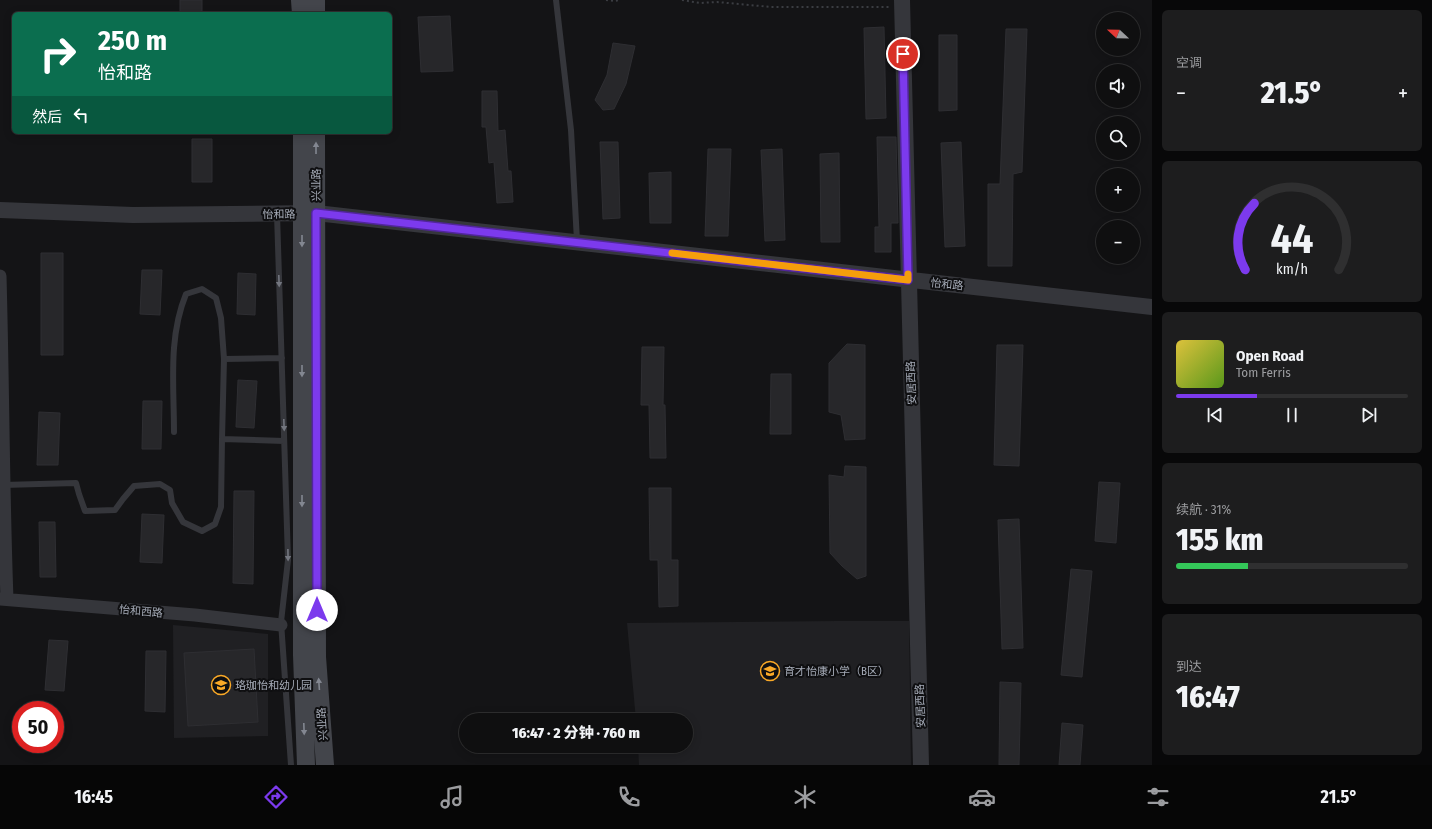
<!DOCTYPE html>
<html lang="zh">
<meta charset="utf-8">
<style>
body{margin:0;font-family:"Fira Sans Condensed","Noto Sans SC",sans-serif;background:#1d1d1e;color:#f1f3f6;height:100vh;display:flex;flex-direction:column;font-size:15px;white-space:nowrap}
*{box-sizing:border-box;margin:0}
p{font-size:13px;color:#9b9c9f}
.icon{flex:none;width:22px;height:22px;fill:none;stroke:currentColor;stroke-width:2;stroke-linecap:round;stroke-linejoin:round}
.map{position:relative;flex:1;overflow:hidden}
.drawer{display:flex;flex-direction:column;gap:10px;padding:10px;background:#080809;width:280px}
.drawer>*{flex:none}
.banner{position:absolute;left:12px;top:12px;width:380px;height:122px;border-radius:6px;box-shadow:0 2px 10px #0003,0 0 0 1px #2f2f30;background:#0b6e4f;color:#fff;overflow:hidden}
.needle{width:26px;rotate:292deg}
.controls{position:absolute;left:1096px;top:12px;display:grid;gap:8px}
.controls a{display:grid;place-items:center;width:44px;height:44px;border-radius:50%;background:#0f0f10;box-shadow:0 2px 10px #0003,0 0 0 1px #2f2f30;font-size:20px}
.speed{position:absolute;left:12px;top:701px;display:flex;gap:8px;font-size:20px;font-weight:700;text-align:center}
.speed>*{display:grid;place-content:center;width:52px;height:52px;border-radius:50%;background:#0f0f10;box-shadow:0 2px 10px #0003,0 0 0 1px #2f2f30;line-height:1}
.speed .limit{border:6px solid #d22;background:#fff;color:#111}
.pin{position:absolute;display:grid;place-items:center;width:34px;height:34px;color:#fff;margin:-17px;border:2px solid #fff;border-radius:50%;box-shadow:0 1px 4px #0007}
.me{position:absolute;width:44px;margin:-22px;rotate:0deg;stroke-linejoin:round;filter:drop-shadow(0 0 3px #0008)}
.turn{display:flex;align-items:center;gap:14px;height:84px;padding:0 20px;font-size:18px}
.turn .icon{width:52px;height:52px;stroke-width:2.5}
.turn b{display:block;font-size:28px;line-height:34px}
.then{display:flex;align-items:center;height:38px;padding:0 20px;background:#0003;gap:8px;font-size:15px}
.big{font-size:30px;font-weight:800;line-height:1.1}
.drawer .widget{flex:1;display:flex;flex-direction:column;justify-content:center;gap:6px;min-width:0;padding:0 14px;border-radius:6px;background:#1d1d1e}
.drawer .dial{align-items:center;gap:0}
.dial svg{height:104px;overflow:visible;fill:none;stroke:#2f2f30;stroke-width:7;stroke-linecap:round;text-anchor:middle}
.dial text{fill:#f1f3f6;stroke:none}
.song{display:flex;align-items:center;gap:12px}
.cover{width:48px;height:48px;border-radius:6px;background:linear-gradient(135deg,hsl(50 70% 55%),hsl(90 70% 35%))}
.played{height:4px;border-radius:2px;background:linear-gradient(90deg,#7c3aed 35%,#2f2f30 35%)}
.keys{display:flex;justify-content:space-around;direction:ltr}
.heat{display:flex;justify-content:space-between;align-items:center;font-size:22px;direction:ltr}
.charge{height:6px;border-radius:3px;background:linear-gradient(90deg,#34c759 31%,#2f2f30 0)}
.trip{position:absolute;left:459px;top:713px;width:234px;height:40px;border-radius:20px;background:#0f0f10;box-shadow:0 2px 10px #0003,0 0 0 1px #2f2f30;font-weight:800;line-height:40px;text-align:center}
.tab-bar{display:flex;height:64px;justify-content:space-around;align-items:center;background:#060606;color:#9b9c9f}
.tab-bar .icon{width:28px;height:28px}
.tab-bar .on{color:#7c3aed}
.tab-bar b{font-size:18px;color:#f1f3f6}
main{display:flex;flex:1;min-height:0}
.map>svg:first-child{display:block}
.built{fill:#202023}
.building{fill:#27272a;stroke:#2e2e32}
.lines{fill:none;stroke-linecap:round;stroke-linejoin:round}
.path{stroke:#3b3d42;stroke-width:2;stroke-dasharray:2 3;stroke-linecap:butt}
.service{stroke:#35363b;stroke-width:6}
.minor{stroke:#35363b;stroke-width:13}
.tertiary{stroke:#35363b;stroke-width:16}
.secondary{stroke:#43454b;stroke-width:18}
.oneway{fill:#838791}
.oneway2{fill:#73767f}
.route-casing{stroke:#51269a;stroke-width:10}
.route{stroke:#7c3aed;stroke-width:7}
.slow{stroke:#f59e0b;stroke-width:7}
.labels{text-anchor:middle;stroke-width:4;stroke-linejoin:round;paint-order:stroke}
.street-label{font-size:11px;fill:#a5abb7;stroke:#0f0f11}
.poi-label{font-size:11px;fill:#a5abb7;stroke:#0f0f11;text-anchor:start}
</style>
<main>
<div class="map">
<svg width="1152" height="765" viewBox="0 0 1152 765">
<rect width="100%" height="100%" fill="#141416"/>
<path class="built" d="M838 621H909L911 765H639L638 746H686V720H636L627 623Z
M173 625 268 634V736L174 738Z"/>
<path class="building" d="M180 0H202V14H180Z
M450 16 453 71 421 72 418 17Z
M884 27 886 118 866 119 864 28Z
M1006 29H1027L1022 172 1013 174 1012 266H988V184H1000Z
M939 35H957V110L939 111Z
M613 43 635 46 626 84 614 109 603 110 595 100 607 75Z
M482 91H497L498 131 505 130 508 171H511L513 202 497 203 494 162 489 163 486 127H482Z
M877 137H896L898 223H891V252H875V227H879Z
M192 139H212V182H192Z
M600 142H618L620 218 603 219Z
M961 142 965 246 945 247 941 143Z
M708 149H731L728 236H705Z
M782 149 785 240 765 241 761 150Z
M839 153 840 242H821L820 154Z
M671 172V223H650L649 173Z
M41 253H63V355H41Z
M142 270H162L160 315 140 314Z
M238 273 256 274 255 315 237 314Z
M847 344 865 345V439L845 440 841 415 829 412V363Z
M997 345H1023L1019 466 994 465Z
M642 347H664L663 405H665L666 458H650L649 405H641Z
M771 374H791V434H770Z
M238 380 257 381 254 428 236 427Z
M143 401H162L161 449H142Z
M39 412 60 413 58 465H37Z
M845 466 866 467V576L857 579 842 566 830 553 829 475 844 477Z
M1099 482 1120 483 1116 543 1095 541Z
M649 488H671V560H678V606L659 607 658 560H650Z
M234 491H254L253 584 233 583Z
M142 514 164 515 162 563 140 562Z
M1019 519 1023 648 1002 649 998 520Z
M39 522H55L56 577H40Z
M1071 569 1092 571 1082 677 1061 675Z
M49 640 68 641 64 691 45 690Z
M254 649 258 722 188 726 184 653Z
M146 651H166L165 712 145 711Z
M1000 682 1021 683 1019 765H999Z
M1062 723 1083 725 1080 765H1059Z"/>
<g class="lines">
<path class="path" d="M606 0 614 1 620 0
M682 0 700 3 717 2 771 7H889"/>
<path class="service" d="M556 0 571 130 577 241
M277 214 288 560 281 622 291 765
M282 358 224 359 222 439 284 441
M174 432C174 385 168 338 186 294L202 289 216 298 221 318 224 359
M3 485 76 483 79 494 85 511 115 510 123 499 134 486 160 484 170 490 172 503 183 522 202 531 215 524 221 507 222 439"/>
<path class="minor" d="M0 276C3 384 3 492 7 599
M0 599 195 615 281 625"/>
<path class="tertiary" d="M902 0 921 765
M0 210 133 215 316 213 1152 307"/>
<path class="secondary" d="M300 0 301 14
M316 14V0
M302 132V655L306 765
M316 132 317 657 325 765"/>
</g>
<defs><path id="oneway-solid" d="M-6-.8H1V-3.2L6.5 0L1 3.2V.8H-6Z"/></defs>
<g class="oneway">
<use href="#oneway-solid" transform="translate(316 148) rotate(-90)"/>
<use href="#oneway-solid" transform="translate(302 241) rotate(90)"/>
<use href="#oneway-solid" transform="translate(302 371) rotate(90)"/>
<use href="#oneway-solid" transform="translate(302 501) rotate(90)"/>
<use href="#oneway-solid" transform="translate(319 684) rotate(-94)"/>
<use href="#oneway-solid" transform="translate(304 729) rotate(88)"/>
</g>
<g class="oneway2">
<use href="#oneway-solid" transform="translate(279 281) rotate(88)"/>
<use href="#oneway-solid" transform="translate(284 425) rotate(88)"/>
<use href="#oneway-solid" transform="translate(288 555) rotate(89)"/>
</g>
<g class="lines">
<g class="route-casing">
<path id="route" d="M317 610 316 213 908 280 903 54"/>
</g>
<use href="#route" class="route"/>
<path class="slow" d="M672 253 908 280V274"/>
</g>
<defs>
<g id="school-ring" transform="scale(1)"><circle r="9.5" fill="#0f0f11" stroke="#faa927" stroke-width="1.5"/><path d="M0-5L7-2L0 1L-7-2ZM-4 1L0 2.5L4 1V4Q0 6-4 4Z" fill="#faa927"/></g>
</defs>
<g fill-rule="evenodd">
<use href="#school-ring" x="770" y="671"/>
<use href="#school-ring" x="221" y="685"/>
</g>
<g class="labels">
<g class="street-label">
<text transform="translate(316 185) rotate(-90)" y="4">兴业路</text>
<text transform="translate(279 214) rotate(-1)" y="4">怡和路</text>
<text transform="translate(947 284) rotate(6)" y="4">怡和路</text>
<text transform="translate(911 383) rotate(-92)" y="4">安居西路</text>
<text transform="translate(141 611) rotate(5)" y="4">怡和西路</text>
<text transform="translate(920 706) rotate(-92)" y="4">安居西路</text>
<text transform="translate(322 724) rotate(-94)" y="4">兴业路</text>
</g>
<g class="poi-label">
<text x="784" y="675">育才怡康小学（B区）</text>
<text x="235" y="689">珞珈怡和幼儿园</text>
</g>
</g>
</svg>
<div class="controls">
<a><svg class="needle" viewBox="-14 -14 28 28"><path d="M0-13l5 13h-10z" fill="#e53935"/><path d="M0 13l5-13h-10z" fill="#9b9c9f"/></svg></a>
<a><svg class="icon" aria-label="sound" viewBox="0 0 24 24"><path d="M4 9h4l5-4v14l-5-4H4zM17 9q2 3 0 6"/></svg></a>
<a><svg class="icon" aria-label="search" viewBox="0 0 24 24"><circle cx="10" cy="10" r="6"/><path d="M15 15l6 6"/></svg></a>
<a>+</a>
<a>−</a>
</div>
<div class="speed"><div class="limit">50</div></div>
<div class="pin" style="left:903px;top:54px;background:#d93025"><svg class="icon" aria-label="arrive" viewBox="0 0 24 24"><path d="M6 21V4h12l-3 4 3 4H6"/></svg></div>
<svg class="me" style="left:317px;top:610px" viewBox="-20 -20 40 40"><circle r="19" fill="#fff"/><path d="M0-13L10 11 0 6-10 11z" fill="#7c3aed"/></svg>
<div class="trip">16:47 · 2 分钟 · 760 m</div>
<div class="banner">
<div class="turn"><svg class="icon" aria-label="right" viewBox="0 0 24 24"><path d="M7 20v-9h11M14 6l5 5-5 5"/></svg><div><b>250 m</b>怡和路</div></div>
<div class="then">然后<svg class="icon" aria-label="left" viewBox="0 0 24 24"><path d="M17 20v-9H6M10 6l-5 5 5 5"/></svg></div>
</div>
</div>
<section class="drawer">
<div class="widget"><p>空调</p>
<div class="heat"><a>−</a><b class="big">21.5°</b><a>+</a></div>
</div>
<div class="widget dial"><svg viewBox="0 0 100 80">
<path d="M14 69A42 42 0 1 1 86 69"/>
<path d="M14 69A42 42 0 0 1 21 18" stroke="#7c3aed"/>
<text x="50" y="56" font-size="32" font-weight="700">44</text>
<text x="50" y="72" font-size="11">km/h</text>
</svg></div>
<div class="widget">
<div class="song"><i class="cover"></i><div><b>Open Road</b><p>Tom Ferris</p></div></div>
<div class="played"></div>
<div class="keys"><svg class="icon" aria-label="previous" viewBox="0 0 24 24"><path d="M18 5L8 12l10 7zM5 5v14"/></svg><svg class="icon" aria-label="pause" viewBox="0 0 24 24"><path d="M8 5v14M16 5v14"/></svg><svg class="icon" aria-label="next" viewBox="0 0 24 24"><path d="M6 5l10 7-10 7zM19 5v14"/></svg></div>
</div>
<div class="widget"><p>续航 · 31%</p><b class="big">155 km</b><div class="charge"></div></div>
<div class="widget"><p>到达</p><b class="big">16:47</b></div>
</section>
</main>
<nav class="tab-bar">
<b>16:45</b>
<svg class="icon on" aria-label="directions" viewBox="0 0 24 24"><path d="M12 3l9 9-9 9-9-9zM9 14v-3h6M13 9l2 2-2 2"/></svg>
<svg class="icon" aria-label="music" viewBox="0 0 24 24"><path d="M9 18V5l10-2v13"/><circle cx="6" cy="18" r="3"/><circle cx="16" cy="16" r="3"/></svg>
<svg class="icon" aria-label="phone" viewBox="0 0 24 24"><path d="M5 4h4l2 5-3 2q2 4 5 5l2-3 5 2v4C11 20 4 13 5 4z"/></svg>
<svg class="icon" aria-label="climate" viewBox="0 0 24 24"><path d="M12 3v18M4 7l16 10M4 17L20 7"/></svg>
<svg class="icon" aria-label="car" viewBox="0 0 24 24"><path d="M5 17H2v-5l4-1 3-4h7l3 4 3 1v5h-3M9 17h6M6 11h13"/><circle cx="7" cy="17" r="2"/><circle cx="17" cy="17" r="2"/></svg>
<svg class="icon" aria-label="filters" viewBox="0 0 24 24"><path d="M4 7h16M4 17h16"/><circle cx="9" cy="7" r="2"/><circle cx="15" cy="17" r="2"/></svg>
<b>21.5°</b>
</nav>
